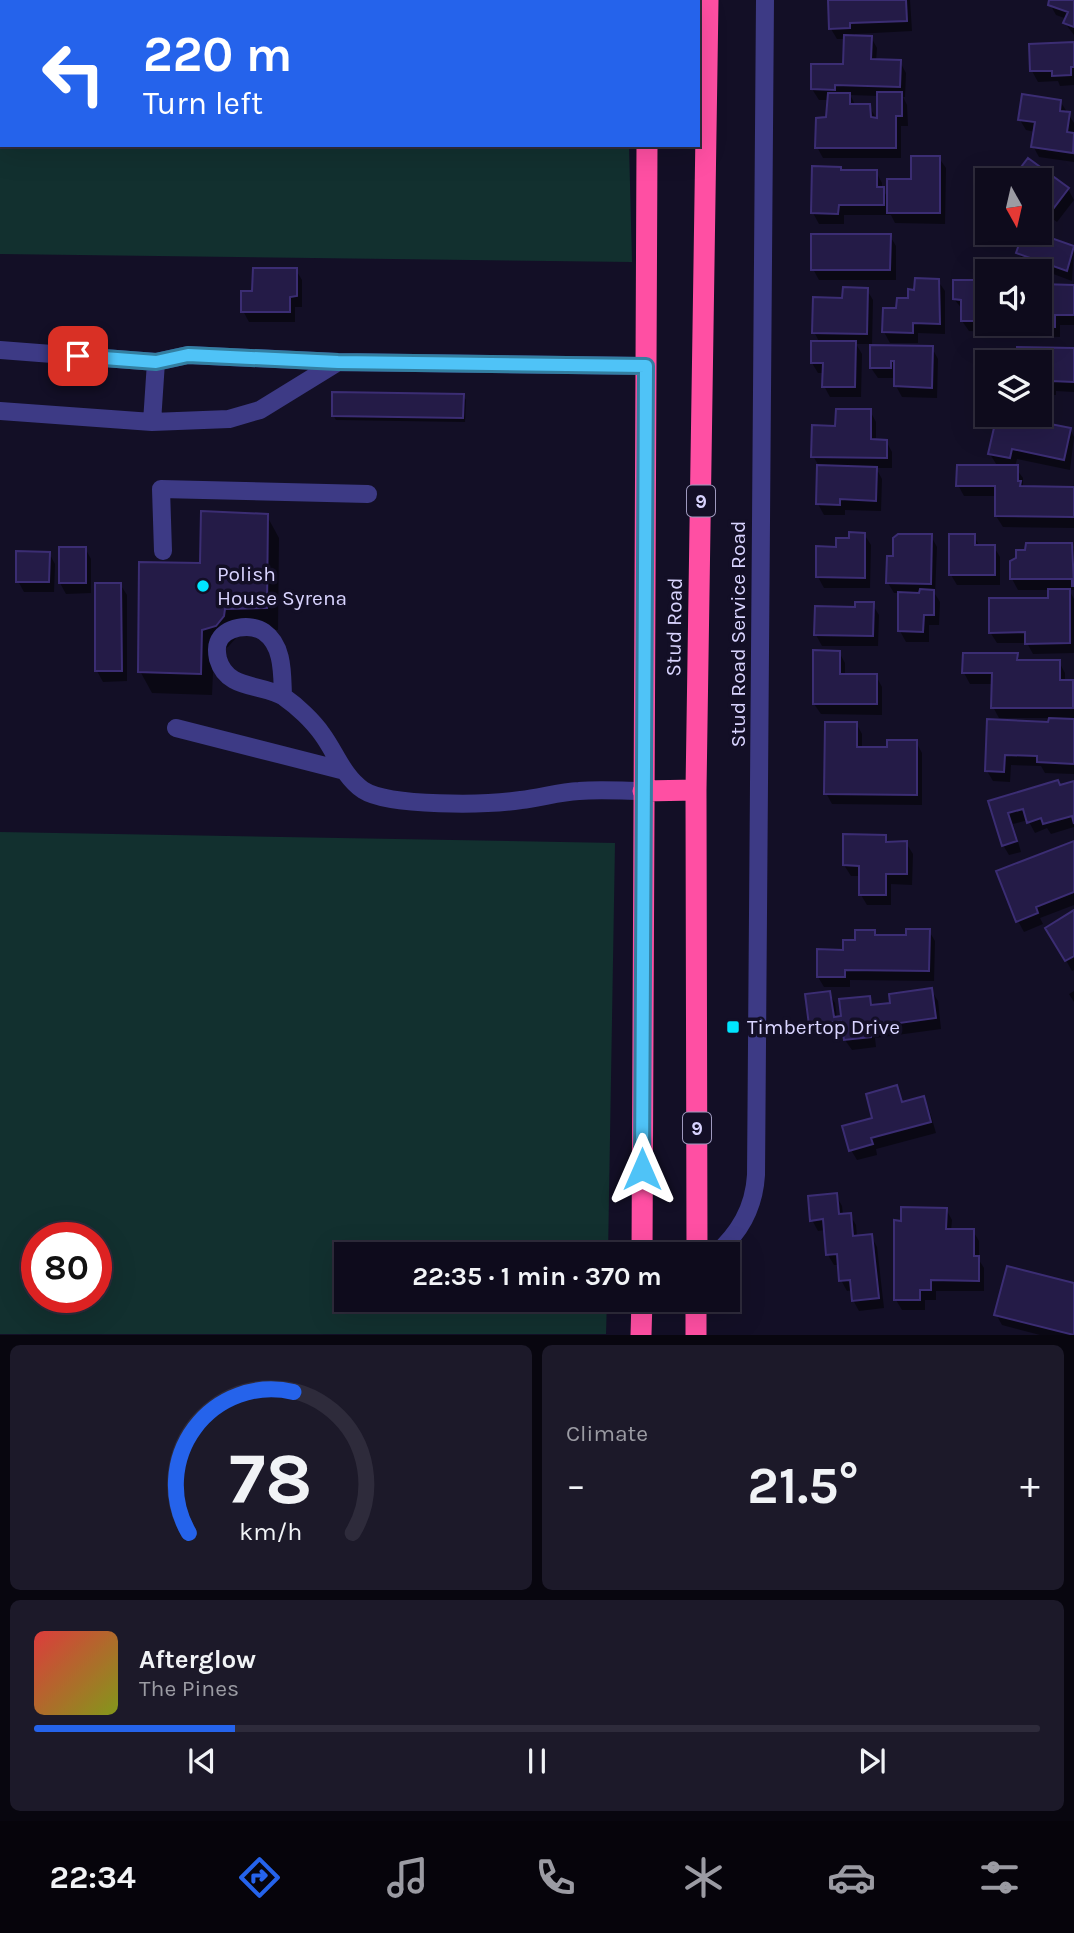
<!DOCTYPE html>
<meta charset="utf-8">
<style>
body{margin:0;font-family:Karla,sans-serif;background:#1c1929;color:#f1f3f6;height:100vh;display:flex;flex-direction:column;font-size:26px;white-space:nowrap}
*{box-sizing:border-box;margin:0}
p{font-size:23px;color:#9b9ba3}
.icon{flex:none;width:38px;height:38px;fill:none;stroke:currentColor;stroke-width:2;stroke-linecap:round;stroke-linejoin:round}
.map{position:relative;height:1335px;overflow:hidden}
.sheet{display:flex;flex-direction:column;gap:10px;padding:10px;background:#08060f;flex:1}
.sheet>*{flex:none}
.hud{position:absolute;left:0px;top:0px;width:700px;height:147px;box-shadow:0 7px 28px #0002,0 0 0 2px #2e2b3b;background:#2563eb;color:#fff;overflow:hidden}
.needle{width:46px;rotate:172deg}
.tools{position:absolute;left:975px;top:168px;display:grid;gap:14px}
.tools a{display:grid;place-items:center;width:77px;height:77px;border-radius:0px;background:#0e0b1c;box-shadow:0 7px 28px #0002,0 0 0 2px #2e2b3b;font-size:35px}
.speed{position:absolute;left:21px;top:1222px;display:flex;gap:14px;font-size:35px;font-weight:700;text-align:center}
.speed>*{display:grid;place-content:center;width:91px;height:91px;border-radius:50%;background:#0e0b1c;box-shadow:0 7px 28px #0002,0 0 0 2px #2e2b3b;line-height:1}
.speed .limit{border:10px solid #d22;background:#fff;color:#111}
.pin{position:absolute;display:grid;place-items:center;width:60px;height:60px;color:#fff;margin:-30px;border-radius:14px;box-shadow:0 4px 10px #0006}
.me{position:absolute;width:77px;margin:-38px;rotate:0deg;stroke-linejoin:round;filter:drop-shadow(0 0 5px #0008)}
.turn{display:flex;align-items:center;gap:24px;height:147px;padding:0 28px;font-size:32px}
.turn .icon{width:91px;height:91px;stroke-width:2.5}
.turn b{display:block;font-size:49px;line-height:60px}
.big{font-size:52px;font-weight:700;line-height:1.1}
.sheet .widget{flex:1;display:flex;flex-direction:column;justify-content:center;gap:10px;min-width:0;padding:0 24px;border-radius:10px;background:#1c1929}
.sheet .dial{align-items:center;gap:0}
.dial svg{height:182px;overflow:visible;fill:none;stroke:#2e2b3b;stroke-width:7;stroke-linecap:round;text-anchor:middle}
.dial text{fill:#f1f3f6;stroke:none}
.song{display:flex;align-items:center;gap:21px}
.cover{width:84px;height:84px;border-radius:10px;background:linear-gradient(135deg,hsl(0 70% 55%),hsl(70 70% 35%))}
.played{height:7px;border-radius:4px;background:linear-gradient(90deg,#2563eb 20%,#2e2b3b 20%)}
.keys{display:flex;justify-content:space-around;direction:ltr}
.heat{display:flex;justify-content:space-between;align-items:center;font-size:38px;direction:ltr}
.sheet .tiles{flex:1;display:grid;gap:10px;grid-template-columns:1fr 1fr}
.widget:last-child{grid-column:span 2}
.trip{position:absolute;left:334px;top:1242px;width:406px;height:70px;border-radius:0px;background:#0e0b1c;box-shadow:0 7px 28px #0002,0 0 0 2px #2e2b3b;font-weight:700;line-height:70px;text-align:center}
.menu{display:flex;height:112px;justify-content:space-around;align-items:center;background:#06040b;color:#9b9ba3}
.menu .icon{width:49px;height:49px}
.menu .current{color:#2563eb}
.menu b{font-size:32px;color:#f1f3f6}
.map>svg:first-child{display:block}
.green{fill:#12302f;fill-rule:evenodd}
.shadow{fill:#0007;fill-rule:evenodd}
.building{fill:#241b47;stroke:#3b2d73;stroke-width:2}
.lines{fill:none;stroke-linecap:round;stroke-linejoin:round}
.minor{stroke:#3d3a85;stroke-width:18}
.highway{stroke:#ff4fa3;stroke-width:21}
.route-casing{stroke:#337fa1;stroke-width:18}
.route{stroke:#4fc3f7;stroke-width:12}
.poi-dot{fill:#00e5ff;stroke:#130f26;stroke-width:2.5}
.labels{text-anchor:middle;stroke-width:7;stroke-linejoin:round;paint-order:stroke}
.shield{fill:#130f26;stroke:#9e99be;stroke-width:2}
.shield-label{font-size:19px;font-weight:bold;fill:#d9d4ff}
.poi-label{font-size:21px;fill:#d9d4ff;stroke:#130f26;text-anchor:start}
.street-label{font-size:21px;fill:#d9d4ff;stroke:#130f26}
</style>
<div class="map">
<svg width="1074" height="1335" viewBox="0 0 1074 1335">
<rect width="100%" height="100%" fill="#130f26"/>
<path class="green" d="M0 0H624L2 2V145H629L632 262 0 254Z
M0 832 615 843 608 1255H346V1300H607L606 1334H0ZM37 1237H96V1297H37Z"/>
<path class="shadow" d="M829 0H910L912 31 855 34V37H871L877 48 876 61 900 62 906 73 905 97H903L907 105 908 126H901V158H823L817 147 828 119 829 100H819L812 89 845 66V39H837L831 29ZM850 95 879 96V123L869 106H856Z
M1051 0H1074V35L1065 23 1067 19 1056 15 1050 4Z
M1074 44V85L1060 86 1058 81 1038 82 1032 71Z
M1060 101 1074 123V162L1039 157 1033 146 1035 132 1026 130 1020 120Z
M939 158 946 168 945 224 895 223 891 215H844V224H819L813 213 842 172H876L882 183V189L889 199Z
M1028 161 1068 189 1074 200 1057 222 1040 210V180H1014Z
M1025 233H1032L1074 248 1072 281 1024 263 1018 252Z
M890 236 896 246V280H819L813 269Z
M296 270 302 280V307H295V322H249L243 311 254 293Z
M938 281 945 291V334L918 333V343H890L884 332 898 309 916 291Z
M987 282V324H995V332L969 331 962 321 963 310 954 299Z
M1040 285 1074 286V325H1060V337L1034 336 1027 326V324H1040Z
M867 290 873 300 872 344H856L862 354 861 397H830L824 386V373H818L812 363 820 343 814 332 844 300Z
M872 347 932 348 938 359 937 398 902 397 896 386V378H878L871 368Z
M1074 350V392L1056 391V395H1040V362H1004V352Z
M463 395 466 400 465 422 336 420 333 415Z
M870 411 876 422V441H886L892 452V468H876L882 479 881 511 845 510V515H824L818 504 819 466 813 456 837 427Z
M1015 425 1070 429 1074 437 1070 470 1017 459 1015 467 1023 478V488L1074 489V528L1003 527 996 516 997 496H964L958 485 998 467 990 454Z
M267 516 279 538 278 630H237L236 638 228 647 214 651 212 695 152 693 140 671 202 565Z
M864 534 871 545 870 588H824L818 577 837 548Z
M931 536 937 547 935 594 940 602 939 625H929V642H906L900 631V593H894L888 583 894 558Z
M974 536 980 547H994L1000 557V585H957L951 575Z
M1071 544 1074 549V590H1069L1074 599V653L1033 654 1027 643H997L990 632 1050 599V590H1018L1012 579 1027 552Z
M85 548 91 559V593L66 594 60 583Z
M49 553 55 564 54 592H24L18 581Z
M120 584 127 595V681L103 682 97 671Z
M872 604 879 615 878 646H822L816 635Z
M839 652 845 663V676H876L882 687V715L821 714 814 704Z
M1017 655 1021 662H1059L1065 673V682H1072L1074 685V774L1045 773 1041 766 1011 765 1010 782 993 781 987 771 989 721 1050 724V718H999L993 707V684H970L964 673Z
M856 723 862 734V749H889L916 742 922 753V805L832 804 826 793Z
M1074 782V827L1051 834 1047 828 1035 833 1028 820 1013 824 1021 852 1009 855 1003 845 990 802Z
M885 836 889 843H906L913 854 912 885 891 884V905H867L861 895V876H851L844 865Z
M1074 843V905L1040 918 1043 924 1024 932 1018 921Z
M1074 912V970L1072 971 1048 928Z
M929 931 935 941 934 981 850 980V987H824L818 977 856 942 874 932 876 937H908Z
M931 990 938 1001 941 1029 875 1038 876 1047 852 1050 845 1040 844 1031 817 1035 811 1024 829 993 835 1003 837 1018 843 1017 869 997 874 1007 892 1004Z
M1074 991V1002L1069 994Z
M896 1087 904 1103 923 1098 929 1109 936 1133 876 1149 877 1155 857 1160 851 1150Z
M836 1195 842 1206 843 1215H850L856 1225 857 1237 871 1236 877 1247 884 1308 859 1311 853 1300 852 1290 847 1291 841 1280 840 1265H834L828 1255 825 1230 818 1231 812 1220Z
M946 1209 952 1220 951 1231H973L979 1241V1260L984 1268V1291H936V1300H925V1310H902L896 1300 903 1222Z
M1074 1285V1335H1040L1002 1325 996 1314Z"/>
<path class="building" d="M828 0H906L907 21 850 23V28L829 29Z
M1049 0H1074V27L1063 23 1068 12 1048 5Z
M844 35 872 36 871 59 901 60 900 87 835 85V90L811 89V64H843Z
M1074 42V67H1071V75L1052 76V71H1030L1029 44Z
M877 92H902V116H896V148H815L816 118 826 117 828 93H850V104H870L871 117 877 118Z
M1022 94 1061 100 1060 111 1070 112 1067 132 1074 133 1073 153 1031 147 1035 122 1018 120Z
M911 156H940V213H887V179H911Z
M1028 158 1069 188 1050 213 1040 205V180H1011Z
M812 166 841 167V170H877V187H884V205H839L838 214 811 213Z
M1023 233H1037L1074 246 1067 271 1016 253Z
M811 234H891L890 270H811Z
M253 268H297V296L290 297V312H241V291H252Z
M915 278 939 279 940 324 913 323V333L882 332 883 308H896L897 298H908V289L914 290Z
M953 280H987V321H961V300L953 299Z
M1040 284 1074 285V315H1055V327L1026 326V324H1040Z
M843 287 868 288 867 334 812 333 813 297 842 298Z
M811 341H856L855 387H822L823 363H811Z
M870 345 933 346 932 388 894 386V361H891V368H870Z
M1017 347 1074 348V382L1051 381V385H1040V362H1002V350L1017 351Z
M332 392 464 394 463 418 332 416Z
M836 409H871V439L887 440V458L811 457 812 425 835 426Z
M1015 417 1071 428 1064 460 1012 449 1010 458 988 454 996 419 1014 423Z
M817 465 877 467 876 501 840 499V505L816 504Z
M957 465H1018V481H1021L1020 486 1074 487V517L995 516V486H956Z
M201 511 268 514 267 608 225 609 224 616 216 626 202 630 201 674 138 672 139 562 200 563Z
M849 532 865 533V578L816 577V546L836 547V538H849Z
M898 534H932L931 584 886 583 887 556H893V538Z
M949 534H975V545H995V575H949Z
M1026 543H1072L1074 586H1072V579H1010V561L1016 558V550H1025Z
M59 547H86V583H59Z
M16 551 50 552 49 582H16Z
M95 583H121L122 671H95Z
M920 589 934 590V615H924L923 632 898 631V592L919 593Z
M1048 589H1070V643L1025 644V632L989 633V598H1048Z
M855 602H874L873 636 814 635 815 606 855 607Z
M813 650 840 651V674H877V704H813Z
M963 653H1018L1017 660H1060V680H1073V708H991L992 673H962Z
M1049 718 1074 719V764L1037 762V756L1005 755 1004 772 985 771 987 719 1048 722Z
M825 722H857V747H887V740H917V795L824 794Z
M1058 780 1060 785 1074 781V824L1072 816 1043 824 1041 818 1027 823 1023 809 1008 813 1017 841 1002 846 988 801Z
M843 834 886 835V842L907 841V874H886V895H859V866L843 865Z
M1074 841V892L1036 907 1038 913 1016 922 996 871Z
M1074 910V956L1065 961 1045 928Z
M906 929H930L929 971 845 970V977H817V949L843 950V940H855V930H875V935H906Z
M932 988 936 1018 870 1027 871 1037 844 1040 841 1021 809 1025 805 994 830 991 834 1017 841 1016 839 999 870 996 871 1005 890 1003 889 994Z
M897 1085 902 1102 924 1096 931 1122 871 1138 873 1144 849 1151 842 1126 872 1118 866 1094Z
M837 1193 839 1214 851 1213 853 1236 872 1234 879 1298 852 1301 850 1280 839 1281 837 1254 826 1255 823 1219 810 1221 808 1196Z
M901 1207 947 1208 946 1229H974V1256H979V1281L931 1280V1290H920V1300H894V1220L901 1221Z
M1007 1266 1074 1283V1335L994 1315Z"/>
<g class="lines">
<path class="minor" d="M0 350 156 362 188 355 338 362 646 366
M0 411 152 422 229 419 260 410 338 362
M152 422 156 362
M163 551 161 489 368 494
M283 696C282 675 284 646 264 632 251 623 224 626 218 643 216 648 217 654 218 659 227 691 262 683 284 697 297 706 313 721 322 734 336 753 343 776 363 790 389 807 488 805 521 800 540 798 559 792 579 791 600 789 622 791 643 791
M176 728 345 771
M715 1255C739 1233 754 1209 756 1175L765 0"/>
<path class="highway" d="M648 2V0
M643 791 696 790
M642 1255 647 145
M697 1255 696 790 708 0
M696 1300V1335
M641 1335 642 1300"/>
</g>
<g class="lines">
<g class="route-casing">
<path id="route" d="M78 356 156 362 188 355 338 362 646 366 642 1169"/>
</g>
<use href="#route" class="route"/>
</g>
<g class="poi-dot">
<circle cx="203" cy="586" r="7"/>
<rect x="726" y="1020" width="14" height="14" rx="3.5"/>
</g>
<g class="labels">
<g class="shield">
<rect x="687" y="485.5" width="28" height="31" rx="5"/>
<rect x="683" y="1112.5" width="28" height="31" rx="5"/>
</g>
<g class="shield-label">
<text x="701" y="508">9</text>
<text x="697" y="1135">9</text>
</g>
<g class="poi-label">
<text x="217" y="581">Polish<tspan x="217" dy="24">House Syrena</tspan></text>
<text x="747" y="1034">Timbertop Drive</text>
</g>
<g class="street-label">
<text transform="translate(674 627) rotate(-89)" y="7">Stud Road</text>
<text transform="translate(738 634) rotate(-90)" y="7">Stud Road Service Road</text>
</g>
</g>
</svg>
<div class="tools">
<a><svg class="needle" viewBox="-14 -14 28 28"><path d="M0-13l5 13h-10z" fill="#e53935"/><path d="M0 13l5-13h-10z" fill="#9b9ba3"/></svg></a>
<a><svg class="icon" aria-label="sound" viewBox="0 0 24 24"><path d="M4 9h4l5-4v14l-5-4H4zM17 9q2 3 0 6"/></svg></a>
<a><svg class="icon" aria-label="layers" viewBox="0 0 24 24"><path d="M12 4l9 5-9 5-9-5zM3 14l9 5 9-5"/></svg></a>
</div>
<div class="speed"><div class="limit">80</div></div>
<div class="pin" style="left:78px;top:356px;background:#d93025"><svg class="icon" aria-label="arrive" viewBox="0 0 24 24"><path d="M6 21V4h12l-3 4 3 4H6"/></svg></div>
<svg class="me" style="left:642px;top:1169px" viewBox="-20 -20 40 40"><path d="M0-17L14 15 0 8-14 15z" fill="#4fc3f7" stroke="#fff" stroke-width="4"/></svg>
<div class="trip">22:35 · 1 min · 370 m</div>
<div class="hud">
<div class="turn"><svg class="icon" aria-label="left" viewBox="0 0 24 24"><path d="M17 20v-9H6M10 6l-5 5 5 5"/></svg><div><b>220 m</b>Turn left</div></div>
</div>
</div>
<section class="sheet">
<div class="tiles">
<div class="widget dial"><svg viewBox="0 0 100 80">
<path d="M14 69A42 42 0 1 1 86 69"/>
<path d="M14 69A42 42 0 0 1 60 7" stroke="#2563eb"/>
<text x="50" y="56" font-size="32" font-weight="700">78</text>
<text x="50" y="72" font-size="11">km/h</text>
</svg></div>
<div class="widget"><p>Climate</p>
<div class="heat"><a>−</a><b class="big">21.5°</b><a>+</a></div>
</div>
<div class="widget">
<div class="song"><i class="cover"></i><div><b>Afterglow</b><p>The Pines</p></div></div>
<div class="played"></div>
<div class="keys"><svg class="icon" aria-label="previous" viewBox="0 0 24 24"><path d="M18 5L8 12l10 7zM5 5v14"/></svg><svg class="icon" aria-label="pause" viewBox="0 0 24 24"><path d="M8 5v14M16 5v14"/></svg><svg class="icon" aria-label="next" viewBox="0 0 24 24"><path d="M6 5l10 7-10 7zM19 5v14"/></svg></div>
</div>
</div>
</section>
<nav class="menu">
<b>22:34</b>
<svg class="icon current" aria-label="directions" viewBox="0 0 24 24"><path d="M12 3l9 9-9 9-9-9zM9 14v-3h6M13 9l2 2-2 2"/></svg>
<svg class="icon" aria-label="music" viewBox="0 0 24 24"><path d="M9 18V5l10-2v13"/><circle cx="6" cy="18" r="3"/><circle cx="16" cy="16" r="3"/></svg>
<svg class="icon" aria-label="phone" viewBox="0 0 24 24"><path d="M5 4h4l2 5-3 2q2 4 5 5l2-3 5 2v4C11 20 4 13 5 4z"/></svg>
<svg class="icon" aria-label="climate" viewBox="0 0 24 24"><path d="M12 3v18M4 7l16 10M4 17L20 7"/></svg>
<svg class="icon" aria-label="car" viewBox="0 0 24 24"><path d="M5 17H2v-5l4-1 3-4h7l3 4 3 1v5h-3M9 17h6M6 11h13"/><circle cx="7" cy="17" r="2"/><circle cx="17" cy="17" r="2"/></svg>
<svg class="icon" aria-label="filters" viewBox="0 0 24 24"><path d="M4 7h16M4 17h16"/><circle cx="9" cy="7" r="2"/><circle cx="15" cy="17" r="2"/></svg>
</nav>
